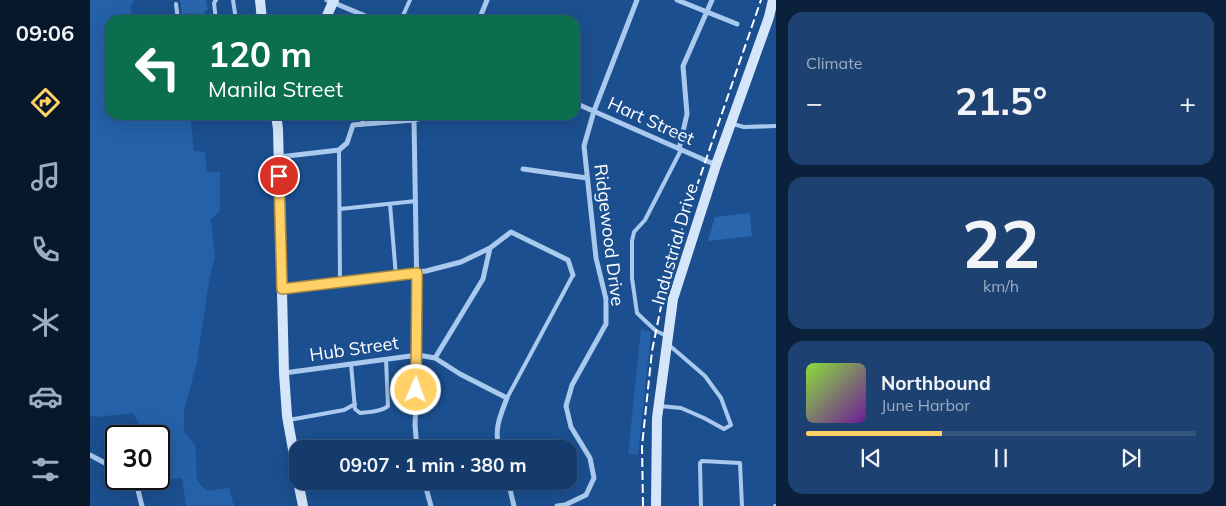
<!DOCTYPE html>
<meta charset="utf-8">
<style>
body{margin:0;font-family:Mulish,sans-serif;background:#1d4271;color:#f1f3f6;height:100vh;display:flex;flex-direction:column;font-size:19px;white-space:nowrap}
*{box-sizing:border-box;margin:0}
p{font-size:16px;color:#9dadc1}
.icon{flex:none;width:28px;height:28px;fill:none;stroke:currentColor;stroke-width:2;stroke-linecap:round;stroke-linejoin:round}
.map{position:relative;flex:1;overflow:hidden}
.panel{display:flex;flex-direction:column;gap:12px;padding:12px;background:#0b203b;width:450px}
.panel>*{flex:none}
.top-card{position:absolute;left:15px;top:15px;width:475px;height:105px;border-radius:15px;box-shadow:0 5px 20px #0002,0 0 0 1px #33557e;background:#0b6e4f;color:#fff;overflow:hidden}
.speed{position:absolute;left:15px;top:425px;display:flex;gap:10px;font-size:25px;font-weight:700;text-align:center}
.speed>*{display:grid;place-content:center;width:65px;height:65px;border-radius:50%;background:#143b6b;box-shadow:0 5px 20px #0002,0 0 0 1px #33557e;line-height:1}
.speed .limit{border:2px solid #111;border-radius:8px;background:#fff;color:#111}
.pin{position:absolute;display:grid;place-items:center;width:42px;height:42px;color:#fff;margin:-21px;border:2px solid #fff;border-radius:50%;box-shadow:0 1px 5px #0007}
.me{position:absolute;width:55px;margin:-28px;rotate:2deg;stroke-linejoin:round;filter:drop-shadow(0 0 4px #0008)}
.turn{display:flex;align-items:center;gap:18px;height:105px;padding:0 20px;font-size:22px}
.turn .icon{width:65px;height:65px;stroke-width:2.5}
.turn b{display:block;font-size:35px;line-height:42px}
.big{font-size:38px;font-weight:700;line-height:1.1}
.panel .widget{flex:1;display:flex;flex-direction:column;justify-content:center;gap:8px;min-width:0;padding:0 18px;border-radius:15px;background:#1d4271}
.panel .dial{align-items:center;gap:0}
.dial b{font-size:65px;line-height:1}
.song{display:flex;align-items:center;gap:15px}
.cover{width:60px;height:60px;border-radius:8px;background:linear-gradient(135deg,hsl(90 70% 55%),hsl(280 70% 35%))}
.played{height:5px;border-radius:2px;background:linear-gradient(90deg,#ffd166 35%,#33557e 35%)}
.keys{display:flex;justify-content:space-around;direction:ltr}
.heat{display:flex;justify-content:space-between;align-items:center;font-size:28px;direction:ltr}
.trip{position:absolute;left:199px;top:440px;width:288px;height:50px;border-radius:15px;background:#143b6b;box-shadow:0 5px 20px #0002,0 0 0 1px #33557e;font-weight:700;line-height:50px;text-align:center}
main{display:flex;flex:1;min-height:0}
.tabs{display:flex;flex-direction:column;width:90px;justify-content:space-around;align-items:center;background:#08182b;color:#9dadc1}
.tabs .icon{width:35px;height:35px}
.tabs .on{color:#ffd166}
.tabs b{font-size:22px;color:#f1f3f6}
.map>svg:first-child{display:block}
.green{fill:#2461a8}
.building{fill:#2a66ad}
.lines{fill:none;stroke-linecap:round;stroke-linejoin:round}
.lane{stroke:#a9c9ee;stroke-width:4}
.street{stroke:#a9c9ee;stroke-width:5}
.secondary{stroke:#d6e6fa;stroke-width:10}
.rail{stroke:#fff;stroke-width:2;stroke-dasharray:9 4;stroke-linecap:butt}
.route-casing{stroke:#a68842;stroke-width:12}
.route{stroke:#ffd166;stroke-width:9}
.labels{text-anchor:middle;stroke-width:5;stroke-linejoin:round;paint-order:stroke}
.street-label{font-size:18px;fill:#fff;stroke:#1b4f8f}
</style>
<main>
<nav class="tabs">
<b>09:06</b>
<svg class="icon on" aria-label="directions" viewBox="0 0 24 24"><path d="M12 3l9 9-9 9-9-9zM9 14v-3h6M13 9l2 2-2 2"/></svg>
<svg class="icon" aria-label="music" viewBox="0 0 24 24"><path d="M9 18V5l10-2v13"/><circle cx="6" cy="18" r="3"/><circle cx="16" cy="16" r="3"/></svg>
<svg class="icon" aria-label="phone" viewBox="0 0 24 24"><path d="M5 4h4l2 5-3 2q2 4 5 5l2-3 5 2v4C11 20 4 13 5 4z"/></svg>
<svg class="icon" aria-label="climate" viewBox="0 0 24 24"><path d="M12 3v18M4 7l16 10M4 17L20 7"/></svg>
<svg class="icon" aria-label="car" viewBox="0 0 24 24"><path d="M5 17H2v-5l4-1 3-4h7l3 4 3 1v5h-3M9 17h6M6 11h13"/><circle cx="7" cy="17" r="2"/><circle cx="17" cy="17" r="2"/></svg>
<svg class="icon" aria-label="filters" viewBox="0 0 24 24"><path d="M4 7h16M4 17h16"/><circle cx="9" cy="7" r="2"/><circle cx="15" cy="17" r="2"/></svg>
</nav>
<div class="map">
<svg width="686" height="506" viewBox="0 0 686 506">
<rect width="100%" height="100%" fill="#1b4f8f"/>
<path class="green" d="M0 0H45L41 6V20H20V115H93L101 122 104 151 115 152 117 172H130V211L121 219 125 256 119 282 107 362 94 411V432L105 445 107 481 117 491 139 488 144 506H96L92 478 80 479 69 459V436H56L43 413 7 417 0 416Z
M551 329 561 332 548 455 538 454Z"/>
<path class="building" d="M90 0H116L118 10 114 11 116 20H104L103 13 92 14Z
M660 213 662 236 618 241 625 217Z"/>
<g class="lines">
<path class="lane" d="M126 0 124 3 126 20
M143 0 146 20
M86 4 88 20
M311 20 320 0
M114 115H123
M643 124 654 127 686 126
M271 125 276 115
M249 150 250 282
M300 204 306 276
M250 209 326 201
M577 336 566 331 547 313 542 278V241L544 232 555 220 591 150
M261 364 265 409 270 413C279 412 291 412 298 406L296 359
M417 398 483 275
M570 406 591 408 614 418 634 429 641 425 631 398 615 376 579 345
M199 420 254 410 265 404
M611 506 610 463 612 461 650 463 652 506
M685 506H686"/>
<path class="street" d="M237 0 285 20
M587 0 647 24
M389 20 397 0
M485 103 626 165
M326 115 324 120 328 355 325 425 327 449
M589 149 597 114 593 66 622 0
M189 157 249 150 257 143 263 125 324 120 343 115
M433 169 497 178
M192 289 336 271 371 262 400 248 421 232 478 260 483 275
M345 358 393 279 400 248
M194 373 328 355 345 358 370 374 417 398C410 416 404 429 409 449
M0 455 26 469
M40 479 48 490 52 506
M334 481 341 506
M418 481 424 506
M467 506 475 505 496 495 504 478 500 458 481 427 476 406 482 385 516 324V299L506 258 494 146 504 111 547 0"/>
<path class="secondary" d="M170 0 172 20
M235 20 244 0
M186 115 188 129 194 373 197 416 208 477
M208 481 213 506
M566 506 567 418 583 299 626 165 679 17 683 0"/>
<path class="rail" d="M553 506 552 446 562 351 579 267 671 0"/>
</g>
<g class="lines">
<g class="route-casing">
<path id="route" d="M189 176 192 289 327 273 326 390"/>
</g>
<use href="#route" class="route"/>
</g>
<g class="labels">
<g class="street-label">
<text transform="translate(561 121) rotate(24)" y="6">Hart Street</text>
<text transform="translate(519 235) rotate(83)" y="6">Ridgewood Drive</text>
<text transform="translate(585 244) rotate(-74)" y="6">Industrial Drive</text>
<text transform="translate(264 349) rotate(-8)" y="6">Hub Street</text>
</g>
</g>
</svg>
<div class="speed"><div class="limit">30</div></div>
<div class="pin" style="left:189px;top:176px;background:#d93025"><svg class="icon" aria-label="arrive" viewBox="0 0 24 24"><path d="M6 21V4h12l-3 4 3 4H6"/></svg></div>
<svg class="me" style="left:326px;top:390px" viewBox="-20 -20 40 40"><circle r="17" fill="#ffd166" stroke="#fff" stroke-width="3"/><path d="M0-11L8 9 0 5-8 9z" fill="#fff"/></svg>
<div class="trip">09:07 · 1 min · 380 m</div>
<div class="top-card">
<div class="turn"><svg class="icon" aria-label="left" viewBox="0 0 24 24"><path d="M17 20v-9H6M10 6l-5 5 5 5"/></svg><div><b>120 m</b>Manila Street</div></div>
</div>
</div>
<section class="panel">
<div class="widget"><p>Climate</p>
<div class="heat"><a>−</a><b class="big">21.5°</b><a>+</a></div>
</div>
<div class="widget dial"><b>22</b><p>km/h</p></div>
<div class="widget">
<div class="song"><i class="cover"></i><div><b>Northbound</b><p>June Harbor</p></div></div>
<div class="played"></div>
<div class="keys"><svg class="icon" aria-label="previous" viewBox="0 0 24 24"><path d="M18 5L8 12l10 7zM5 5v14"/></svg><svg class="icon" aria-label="pause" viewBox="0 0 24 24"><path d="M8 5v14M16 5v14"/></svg><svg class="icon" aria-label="next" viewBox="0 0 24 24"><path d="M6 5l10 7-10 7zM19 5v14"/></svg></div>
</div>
</section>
</main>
